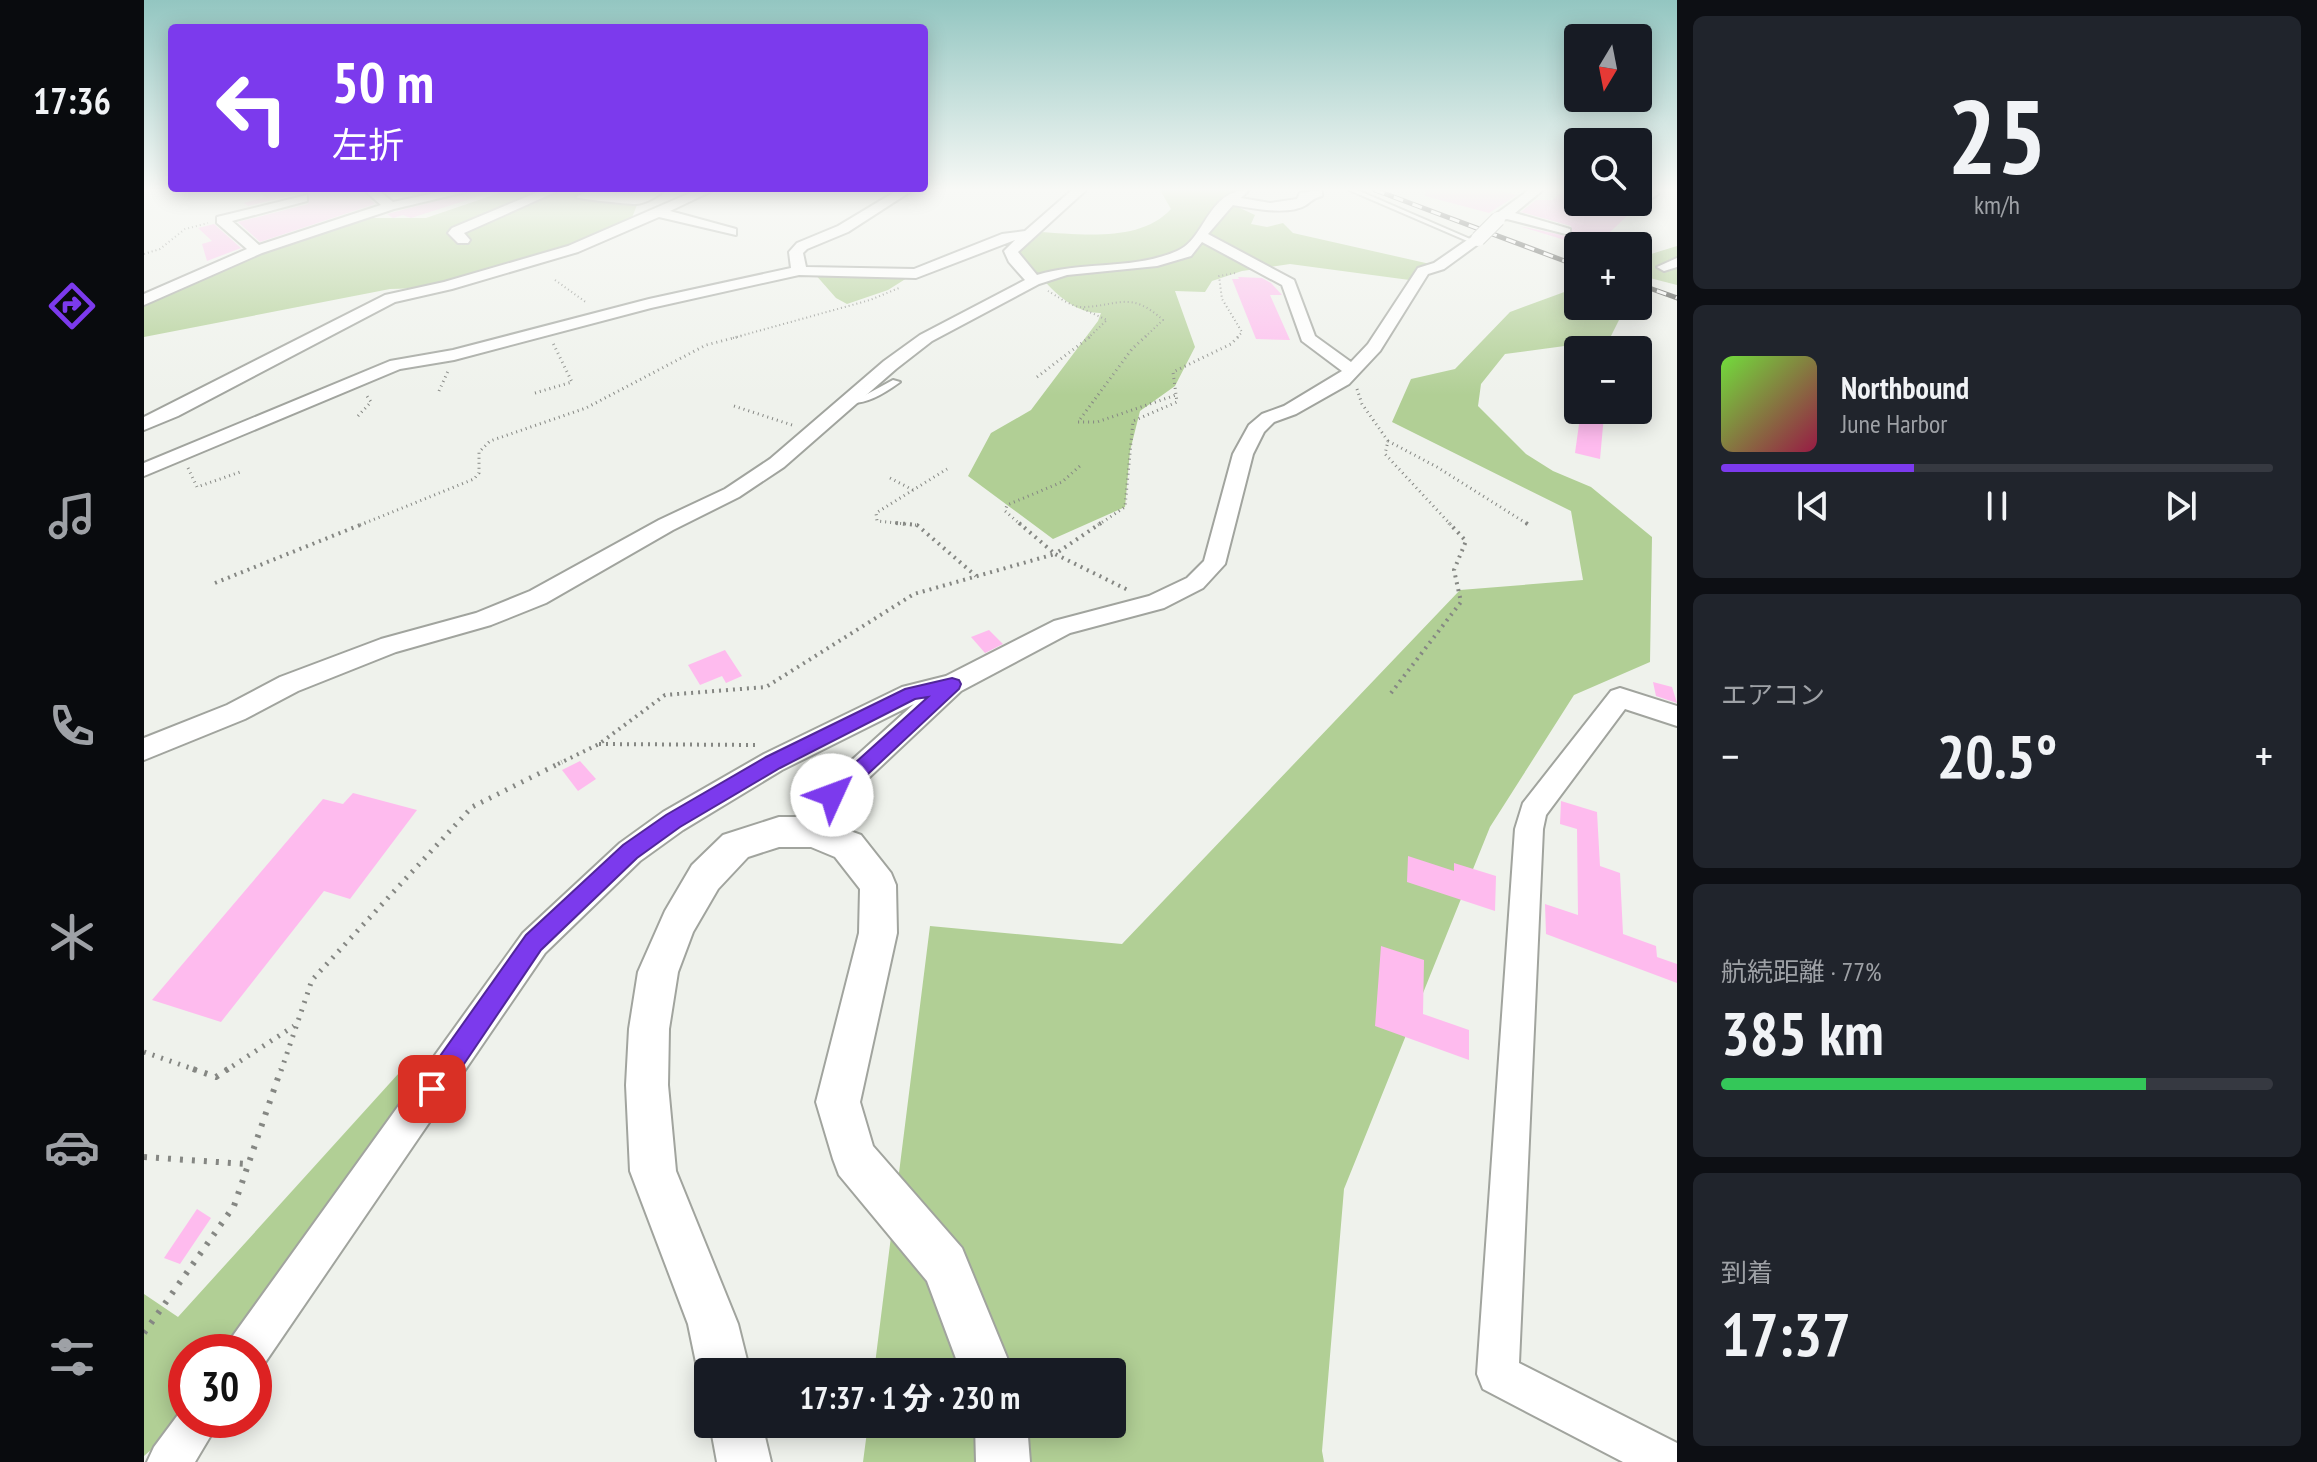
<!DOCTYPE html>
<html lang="ja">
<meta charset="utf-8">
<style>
body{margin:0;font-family:"PT Sans Narrow","Noto Sans JP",sans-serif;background:#20242c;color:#f1f3f6;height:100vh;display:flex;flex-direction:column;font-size:30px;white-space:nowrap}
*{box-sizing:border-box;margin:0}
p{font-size:26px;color:#9ea1a6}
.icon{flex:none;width:44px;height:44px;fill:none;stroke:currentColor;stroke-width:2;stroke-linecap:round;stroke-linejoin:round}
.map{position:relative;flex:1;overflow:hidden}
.side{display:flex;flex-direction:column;gap:16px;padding:16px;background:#0d0f14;width:640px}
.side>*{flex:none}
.top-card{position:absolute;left:24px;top:24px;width:760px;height:168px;border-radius:8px;box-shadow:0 4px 20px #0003;background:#7c3aed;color:#fff;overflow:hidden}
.needle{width:52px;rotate:190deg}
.buttons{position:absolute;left:1420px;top:24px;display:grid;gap:16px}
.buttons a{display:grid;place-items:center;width:88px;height:88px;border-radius:8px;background:#171b24;box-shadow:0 4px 20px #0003;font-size:40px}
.speed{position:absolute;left:24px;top:1334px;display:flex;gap:16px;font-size:40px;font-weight:700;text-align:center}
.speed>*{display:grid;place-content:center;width:104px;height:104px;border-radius:50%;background:#171b24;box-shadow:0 4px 20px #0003;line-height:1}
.speed .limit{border:12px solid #d22;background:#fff;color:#111}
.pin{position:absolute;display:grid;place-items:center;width:68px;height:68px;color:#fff;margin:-34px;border-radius:16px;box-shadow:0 4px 12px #0006}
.me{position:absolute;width:88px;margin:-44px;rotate:47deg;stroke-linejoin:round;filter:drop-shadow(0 0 6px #0008)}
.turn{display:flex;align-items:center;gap:28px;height:168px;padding:0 32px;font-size:36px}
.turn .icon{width:104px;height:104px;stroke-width:2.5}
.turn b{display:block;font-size:56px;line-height:68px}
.big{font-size:60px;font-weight:800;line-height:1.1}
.side .widget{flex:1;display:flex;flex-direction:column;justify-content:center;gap:12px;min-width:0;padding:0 28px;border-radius:12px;background:#20242c}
.side .dial{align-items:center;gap:0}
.dial b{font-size:104px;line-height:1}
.song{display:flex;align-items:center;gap:24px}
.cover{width:96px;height:96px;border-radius:12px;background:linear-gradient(135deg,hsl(100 70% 55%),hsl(340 70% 35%))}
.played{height:8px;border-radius:4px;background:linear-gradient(90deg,#7c3aed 35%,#363941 35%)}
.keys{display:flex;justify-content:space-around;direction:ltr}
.heat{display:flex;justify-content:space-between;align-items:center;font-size:44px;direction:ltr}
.charge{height:12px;border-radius:6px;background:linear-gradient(90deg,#34c759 77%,#363941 0)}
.trip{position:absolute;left:550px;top:1358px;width:432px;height:80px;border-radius:8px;background:#171b24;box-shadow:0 4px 20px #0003;font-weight:800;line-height:80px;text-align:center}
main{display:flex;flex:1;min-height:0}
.menu{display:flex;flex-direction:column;width:144px;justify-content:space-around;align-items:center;background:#090b0e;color:#9ea1a6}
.menu .icon{width:56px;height:56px}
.menu .on{color:#7c3aed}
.menu b{font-size:36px;color:#f1f3f6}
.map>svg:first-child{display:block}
.green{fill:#b1cf95}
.building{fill:#febbee}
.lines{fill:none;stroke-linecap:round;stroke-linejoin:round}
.service-casing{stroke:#a1a49e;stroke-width:4}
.minor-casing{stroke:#a1a49e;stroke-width:4}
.tertiary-casing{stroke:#a1a49e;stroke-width:4}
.path-far4{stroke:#858783;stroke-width:2;stroke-dasharray:1 3;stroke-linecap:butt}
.path-far3{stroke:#858783;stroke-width:3;stroke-dasharray:1 4;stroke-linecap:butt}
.path-far2{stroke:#858783;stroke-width:4;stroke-dasharray:2 5;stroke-linecap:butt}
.path-far1{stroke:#858783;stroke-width:5;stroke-dasharray:2 7;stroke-linecap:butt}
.path{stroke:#858783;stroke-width:6;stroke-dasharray:3 9;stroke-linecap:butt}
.service{fill:#fff;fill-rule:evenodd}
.minor{fill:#fff;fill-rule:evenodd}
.tertiary{fill:#fff;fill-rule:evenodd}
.rail-casing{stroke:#3d3f3b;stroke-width:5}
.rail{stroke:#fff;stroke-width:3;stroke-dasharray:10;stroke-linecap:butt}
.minor-bridge-casing{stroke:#a1a49e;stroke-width:16;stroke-linecap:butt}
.minor-bridge{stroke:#fff;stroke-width:14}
.route{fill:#7c3aed;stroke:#51269a;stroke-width:2}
</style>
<main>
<nav class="menu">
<b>17:36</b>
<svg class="icon on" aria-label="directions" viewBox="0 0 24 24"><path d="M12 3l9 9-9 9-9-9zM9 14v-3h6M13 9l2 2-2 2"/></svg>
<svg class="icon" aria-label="music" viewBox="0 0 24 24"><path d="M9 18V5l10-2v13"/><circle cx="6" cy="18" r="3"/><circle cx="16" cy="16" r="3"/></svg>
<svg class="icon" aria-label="phone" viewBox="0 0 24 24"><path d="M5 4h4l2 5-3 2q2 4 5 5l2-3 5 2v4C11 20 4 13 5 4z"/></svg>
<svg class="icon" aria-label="climate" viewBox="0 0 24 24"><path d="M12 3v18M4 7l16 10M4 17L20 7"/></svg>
<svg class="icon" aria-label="car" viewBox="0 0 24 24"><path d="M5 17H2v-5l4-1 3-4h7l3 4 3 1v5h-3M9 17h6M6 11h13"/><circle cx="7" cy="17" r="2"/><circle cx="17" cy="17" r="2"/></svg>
<svg class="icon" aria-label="filters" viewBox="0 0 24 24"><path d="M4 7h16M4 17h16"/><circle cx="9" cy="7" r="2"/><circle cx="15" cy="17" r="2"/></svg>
</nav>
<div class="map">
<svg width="1533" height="1462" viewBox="0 0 1533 1462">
<rect width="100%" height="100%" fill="#eff2ec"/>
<path class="green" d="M364 190H514L493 205 487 220 456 236 283 288 246 289 0 337V301L119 251 216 218H282Z
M1016 190H1098L1083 202 1111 215 1107 224 1123 227 1139 223 1149 233 1295 266 1273 281 1146 264 1098 271 1068 281 1061 292 1031 291 1051 347 1031 386 996 411 986 451 981 507 909 539 824 476 847 433 887 410 954 321 957 313C921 314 897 275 874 251L895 232C936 234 996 243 1027 209Z
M1533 246V285L1494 275V258Z
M670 273 763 278 744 290 703 304 692 298Z
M1434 287V306H1482L1465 340 1361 354 1337 384 1334 406 1382 454 1409 471 1447 487 1508 537 1506 662 1430 695 1346 827 1200 1189 1178 1451 1180 1462H719L724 1424H968V1372H730L786 926 978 944 1316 590 1439 580 1427 511 1248 422 1267 379 1311 369 1366 312Z
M255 1073 277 1085 84 1352H42V1410L25 1434 0 1456V1294L34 1317Z"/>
<path class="building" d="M112 190H217L231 204 116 242 94 222 164 204 166 195 162 192 104 206 100 203 121 197Z
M333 190H342V194L267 218 259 215 249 218 243 214Z
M1281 190H1352L1373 195 1345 213 1281 196Z
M1421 190H1434V202H1494V197L1501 199 1465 233 1440 246 1375 226 1428 237 1427 226 1377 212 1392 200H1408Z
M70 224 97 248 63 261 58 244 68 241 54 228Z
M1094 277 1118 278 1127 283 1138 295H1126L1146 340 1112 339 1088 279H1095Z
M1437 410H1452L1460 415 1456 459 1431 453Z
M845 630 859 644 841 653 827 637Z
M581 650 598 676 582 683 578 676 556 685 544 665Z
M1509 682 1528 687 1533 703 1512 696Z
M436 761 452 779 434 791 418 770Z
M209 793 273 810 206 899 180 891 77 1022 8 1000 179 799 199 804Z
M1417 801 1453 812 1456 866 1476 873 1479 934 1512 946 1513 957 1533 964V983L1402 934 1401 904 1434 915 1433 829 1416 824Z
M1264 856 1310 871V863L1352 876 1351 911 1263 882Z
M1237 946 1280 960 1279 1014 1325 1030V1060L1231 1026Z
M53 1209 67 1218 36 1264 20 1258Z"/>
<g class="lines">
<g class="service-casing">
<path id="service" d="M1205 190H1213L1333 242 1328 243Z
M749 380 756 382C741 393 718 408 700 401L704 399 716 398Z"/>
</g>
<g class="minor-casing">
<path id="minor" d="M220 190H234L249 202 305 190H330L250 209 118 253 0 305V294L103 249 73 223V217L163 195V201L88 221 115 245 237 205Z
M399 190H416L320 233 326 240 324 243H314L304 233 308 228Z
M504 190H521C514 196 501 204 491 204 483 204 435 199 432 197 451 184 482 200 504 190Z
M553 190H570L526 211 592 229V235L515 217 434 252 308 289 251 302 34 416 0 430V417L241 295 300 282 424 246Z
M754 190H769L704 232 663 249 659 253 662 267 770 269 858 234 881 231 928 190H942L874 252 893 275C938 261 990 270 1033 251 1062 239 1063 190 1105 190L1097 198 1126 203 1153 199 1156 193 1178 190V196C1169 198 1168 201 1162 205 1144 216 1108 208 1089 205L1064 234 1150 280 1171 336 1207 362 1224 344 1274 268 1290 263 1329 236 1341 239 1300 269 1284 274 1236 351 1205 384 1152 414 1130 422 1120 432 1109 454 1081 564 1059 588 1020 608 926 633 817 691 698 803 678 841 668 844 658 841 654 832 678 787 770 704 638 770 539 830 496 861 401 953 118 1367 110 1370V1352H82L88 1337 379 933 476 843 519 812 620 754 758 687 802 676 910 621 1005 596 1043 578 1060 561 1089 454 1105 425 1118 414 1140 406 1198 371 1158 341 1138 285 1058 242 1047 256 1013 266 923 275 895 284 788 341 752 369 640 467 595 497 529 530 402 603 347 625 252 652 154 691 101 719 0 760V738L83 705 136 677 237 639 332 613 386 591 515 520 581 489 626 459 740 361 776 335 881 280 865 262 860 251 871 240 772 278 655 275 507 308 310 360 256 369 0 476V463L246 361 309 350 505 299 647 268 645 252 653 243 694 226Z
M1385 190H1399L1371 213 1426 229V235L1363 219 1349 222V216Z
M1494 190H1509L1514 194 1508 198 1494 194Z
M1533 258V267L1520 271 1513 267Z
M1476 688 1533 706V726L1481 709 1402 815 1399 829 1375 1363 1533 1443V1462H1479L1339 1389 1333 1374 1371 829 1379 803 1467 691Z
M42 1404V1420H76L51 1462H3L10 1447Z"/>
</g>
<g class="tertiary-casing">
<path id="tertiary" d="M635 817H668L717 835 747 873 752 885 753 933 716 1102 729 1146 818 1248 869 1372H817L783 1281 695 1175 689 1159 672 1102 715 933 716 889 691 857 667 847H635L604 857 574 889 549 932 534 972 525 1029 524 1085 532 1171 594 1324 606 1372H564L562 1390 554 1372 544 1324 486 1171 482 1085 485 1029 494 972 521 911 548 865 579 835Z
M566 1424H618L627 1462H573Z
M831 1424H883L886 1462H832Z"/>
</g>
<path class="path-far4" d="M0 254 16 249 41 229 64 223
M1091 273 1075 276 1078 299 1098 332 1093 338
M411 280 443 303
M904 291C913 296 929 308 939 307 975 306 986 290 1019 320L1000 338
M939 309 963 320 944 338
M589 338 726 300 755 288"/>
<path class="path-far3" d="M1002 336 988 349 934 422H953L1032 395
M893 377 947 336
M1213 389 1218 404 1244 441 1241 454 1307 525
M295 391 304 371
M391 393 428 382 409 343
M590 406 648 425
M214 416 227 402 221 393
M1244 441 1293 467 1385 525
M44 468 53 487 99 471
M746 478 769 490
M216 525 330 479 335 473V452L346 441 442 408 562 345 597 336
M772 525 733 521 732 513 803 469
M877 525 861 511 863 505 918 482 937 465
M954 525 981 507 989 421 1033 402 1029 372 1087 344 1095 336"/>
<path class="path-far2" d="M752 523 773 525 832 576
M875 523 911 554
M957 523 911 554 986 591
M1382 523 1385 525
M71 583 221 523
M1247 693 1317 602 1310 570 1322 541 1305 523
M455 744 614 745
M414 764 455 744 521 695 622 687 770 594 911 554"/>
<path class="path-far1" d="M0 1052 55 1071
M81 1071 150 1026
M137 1071 168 980 328 807 418 762"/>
<path class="path" d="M49 1069 72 1077 84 1069
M0 1157 103 1164
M0 1333 90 1206 137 1069"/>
<use href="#service" class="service"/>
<use href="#minor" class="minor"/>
<use href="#tertiary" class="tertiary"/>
<g class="rail-casing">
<path id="rail" d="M1231 190 1434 266
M1494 284 1533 298"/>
</g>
<use href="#rail" class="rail"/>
<g class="minor-bridge-casing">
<path id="minor-bridge" d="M1334 239 1354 219"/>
</g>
<use href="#minor-bridge" class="minor-bridge"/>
</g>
<linearGradient id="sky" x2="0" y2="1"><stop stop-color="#93c6c1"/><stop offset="0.48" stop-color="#f8f9f6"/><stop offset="1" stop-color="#f8f9f6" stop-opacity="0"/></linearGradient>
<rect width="1533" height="395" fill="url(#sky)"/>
<path class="route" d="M808 678 815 680 817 684 815 689 695 801H681L679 795 681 790 784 697 771 699 636 768 536 827 493 858 397 950 297 1098 288 1101 279 1098 276 1089 279 1080 382 935 479 845 522 815 622 757 761 689Z"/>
</svg>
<div class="buttons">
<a><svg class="needle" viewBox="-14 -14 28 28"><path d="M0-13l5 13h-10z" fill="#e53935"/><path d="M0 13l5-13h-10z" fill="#9ea1a6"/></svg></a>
<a><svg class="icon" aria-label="search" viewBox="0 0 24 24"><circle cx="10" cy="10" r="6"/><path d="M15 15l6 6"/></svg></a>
<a>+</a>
<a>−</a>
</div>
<div class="speed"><div class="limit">30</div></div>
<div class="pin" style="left:288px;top:1089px;background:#d93025"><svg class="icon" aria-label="arrive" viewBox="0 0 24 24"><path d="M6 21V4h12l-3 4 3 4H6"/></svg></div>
<svg class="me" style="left:688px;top:795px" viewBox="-20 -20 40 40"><circle r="19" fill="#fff"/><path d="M0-13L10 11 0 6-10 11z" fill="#7c3aed"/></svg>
<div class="trip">17:37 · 1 分 · 230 m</div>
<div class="top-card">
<div class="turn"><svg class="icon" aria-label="left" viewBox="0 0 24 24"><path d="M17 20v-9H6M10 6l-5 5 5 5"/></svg><div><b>50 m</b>左折</div></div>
</div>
</div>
<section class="side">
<div class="widget dial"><b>25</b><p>km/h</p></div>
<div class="widget">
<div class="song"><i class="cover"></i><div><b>Northbound</b><p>June Harbor</p></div></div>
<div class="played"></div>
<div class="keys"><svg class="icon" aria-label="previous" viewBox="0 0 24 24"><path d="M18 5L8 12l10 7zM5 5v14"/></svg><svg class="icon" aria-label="pause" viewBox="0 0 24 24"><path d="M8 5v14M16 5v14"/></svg><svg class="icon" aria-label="next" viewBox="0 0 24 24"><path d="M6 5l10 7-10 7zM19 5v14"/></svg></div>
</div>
<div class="widget"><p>エアコン</p>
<div class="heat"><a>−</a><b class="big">20.5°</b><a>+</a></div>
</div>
<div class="widget"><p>航続距離 · 77%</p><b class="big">385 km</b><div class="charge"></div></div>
<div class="widget"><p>到着</p><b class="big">17:37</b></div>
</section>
</main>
